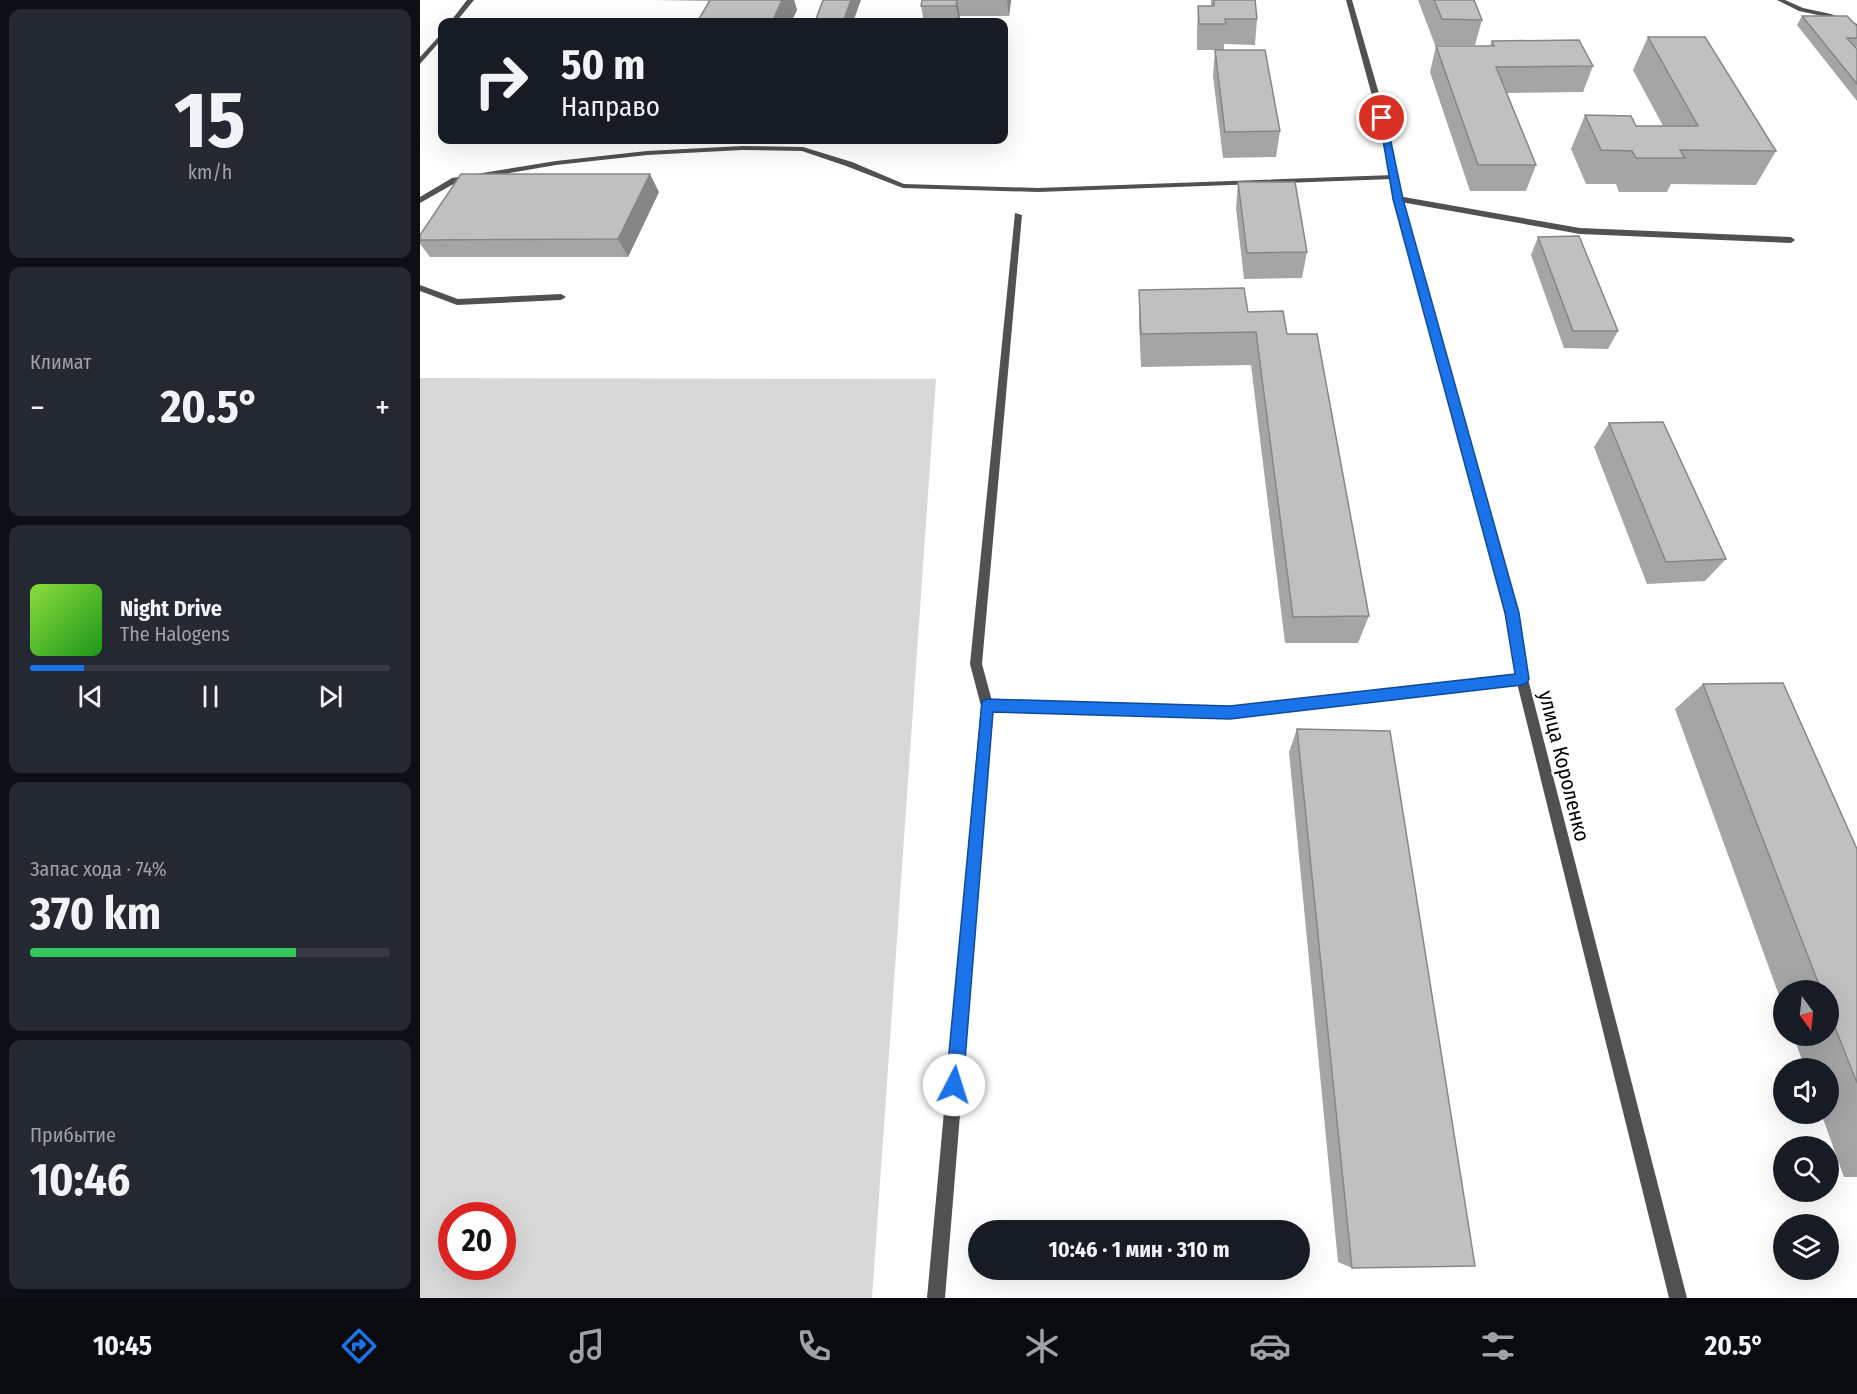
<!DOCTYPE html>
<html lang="ru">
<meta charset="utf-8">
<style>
body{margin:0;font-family:"Fira Sans Condensed",sans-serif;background:#242831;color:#f1f3f6;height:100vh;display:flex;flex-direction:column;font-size:22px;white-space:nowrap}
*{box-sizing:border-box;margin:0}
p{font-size:20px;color:#9ea1a6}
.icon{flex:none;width:33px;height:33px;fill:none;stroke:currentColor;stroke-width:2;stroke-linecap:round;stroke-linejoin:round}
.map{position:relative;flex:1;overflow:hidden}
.side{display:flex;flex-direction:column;gap:9px;padding:9px;background:#0d0f14;width:420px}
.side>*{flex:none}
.banner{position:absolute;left:18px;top:18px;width:570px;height:126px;border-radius:12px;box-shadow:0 6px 24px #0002;background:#171b24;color:#f1f3f6;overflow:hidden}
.needle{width:39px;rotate:165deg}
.buttons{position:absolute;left:1353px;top:980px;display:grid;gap:12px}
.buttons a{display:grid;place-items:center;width:66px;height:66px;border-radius:50%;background:#171b24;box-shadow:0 6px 24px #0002;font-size:30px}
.speed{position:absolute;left:18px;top:1202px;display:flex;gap:12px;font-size:30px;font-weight:700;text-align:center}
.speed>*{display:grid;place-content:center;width:78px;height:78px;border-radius:50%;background:#171b24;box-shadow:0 6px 24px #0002;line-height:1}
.speed .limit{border:9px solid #d22;background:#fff;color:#111}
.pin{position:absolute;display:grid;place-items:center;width:51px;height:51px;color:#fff;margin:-26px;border:3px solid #fff;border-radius:50%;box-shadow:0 2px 6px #0007}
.me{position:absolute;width:66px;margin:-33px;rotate:5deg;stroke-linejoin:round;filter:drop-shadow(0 0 4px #0008)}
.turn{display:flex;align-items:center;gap:21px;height:126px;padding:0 24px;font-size:27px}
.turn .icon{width:78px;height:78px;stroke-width:2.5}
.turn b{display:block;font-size:42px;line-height:51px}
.big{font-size:45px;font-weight:700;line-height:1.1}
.side .widget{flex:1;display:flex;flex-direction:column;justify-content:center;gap:9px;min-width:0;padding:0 21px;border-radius:12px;background:#242831}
.side .dial{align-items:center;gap:0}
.dial b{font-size:78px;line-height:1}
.song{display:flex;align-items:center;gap:18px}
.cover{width:72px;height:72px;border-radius:9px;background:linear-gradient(135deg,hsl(90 70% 55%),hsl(120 70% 35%))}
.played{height:6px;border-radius:3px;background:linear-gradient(90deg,#1a73e8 15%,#363941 15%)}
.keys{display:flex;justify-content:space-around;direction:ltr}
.heat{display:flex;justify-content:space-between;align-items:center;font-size:33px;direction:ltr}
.charge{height:9px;border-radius:4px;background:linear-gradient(90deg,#34c759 74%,#363941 0)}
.trip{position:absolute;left:548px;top:1220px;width:342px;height:60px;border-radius:30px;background:#171b24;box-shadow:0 6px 24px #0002;font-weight:700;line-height:60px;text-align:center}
.menu{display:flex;height:96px;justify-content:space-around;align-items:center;background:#090b0e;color:#9ea1a6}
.menu .icon{width:42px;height:42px}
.menu .current{color:#1a73e8}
.menu b{font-size:27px;color:#f1f3f6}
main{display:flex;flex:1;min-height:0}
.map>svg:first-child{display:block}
.green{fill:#d8d8d8;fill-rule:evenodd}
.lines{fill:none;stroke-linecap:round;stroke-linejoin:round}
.lane{fill:#515151;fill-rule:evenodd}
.street{fill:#515151;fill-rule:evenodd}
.wall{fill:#a5a5a5}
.shaded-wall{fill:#868686}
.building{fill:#c0c0c0;stroke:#868686;stroke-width:1.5}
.route{fill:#1a73e8;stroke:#114b97;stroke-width:1.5}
.labels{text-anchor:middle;stroke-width:5;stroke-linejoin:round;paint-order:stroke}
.street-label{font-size:21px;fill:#000;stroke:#fff}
</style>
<main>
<section class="side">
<div class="widget dial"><b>15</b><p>km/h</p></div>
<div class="widget"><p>Климат</p>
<div class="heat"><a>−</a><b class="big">20.5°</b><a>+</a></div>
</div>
<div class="widget">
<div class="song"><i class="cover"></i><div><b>Night Drive</b><p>The Halogens</p></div></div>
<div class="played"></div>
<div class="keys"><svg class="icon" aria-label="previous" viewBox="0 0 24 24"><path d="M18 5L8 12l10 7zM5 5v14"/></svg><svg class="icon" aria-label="pause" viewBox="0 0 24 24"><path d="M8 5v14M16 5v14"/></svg><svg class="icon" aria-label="next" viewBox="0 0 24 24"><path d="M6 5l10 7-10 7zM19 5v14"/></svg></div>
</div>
<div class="widget"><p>Запас хода · 74%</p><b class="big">370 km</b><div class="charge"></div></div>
<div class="widget"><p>Прибытие</p><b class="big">10:46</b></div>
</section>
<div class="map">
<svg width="1437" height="1298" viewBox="0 0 1437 1298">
<rect width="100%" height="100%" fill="#fff"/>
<path class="green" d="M0 378 516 379 452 1298H0ZM32 1215H82V1266H32Z"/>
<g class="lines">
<path class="lane" d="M47 0H54L36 22H30Z
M1357 0H1365L1383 8 1411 14 1437 24V29L1407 17 1379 11Z
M22 33V39L0 64V57Z
M322 146 383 147 432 162 484 184 618 188 973 175 977 177 973 179 618 192 483 188 426 166 382 151 322 150 227 155 136 165 37 182 0 203V197L32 178 136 161 227 151Z
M978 196 1160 228 1371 237 1375 240 1371 243 1160 234 975 201V197Z
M595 213 602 215 562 664 572 701 810 706 1102 674 1106 675 1108 679 1106 683 1102 684 810 718 573 712 525 1298H507L561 706 550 664Z
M0 285 38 299 141 294 146 297 141 300 37 305 0 291Z"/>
<path class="street" d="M926 0H932L966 118 982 199 1098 613 1108 679 1267 1298H1249L1096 679 1086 613 974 199 958 118Z"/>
</g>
<path class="wall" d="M232 0H374L377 10 371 22H281L279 19 290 1Z
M502 0H591L589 16H540L539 22H504L501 6Z
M791 0H835L837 19 835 45 804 44V50H777V32L778 6H791Z
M998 0H1054L1062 20 1055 45H1015Z
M1382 16 1437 26V47H1435L1437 49V101L1377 25Z
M1228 37 1356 151 1336 185 1251 184 1247 192H1199L1196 184H1166L1151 149 1165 115 1216 126H1243L1213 70Z
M1072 41 1173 66 1163 92 1087 93 1116 165 1106 191H1050L1010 72 1016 46H1070Z
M795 50 860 131 856 157 803 158 793 76Z
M818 182 887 252 882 278 824 279 816 208Z
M239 192 208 257H10L0 244V235Z
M1118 237 1198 331 1188 349 1144 348 1111 255Z
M719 290 828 312 867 334 949 616 938 643H865L831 365 721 367 719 323Z
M1189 423 1306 559 1285 581 1227 584 1174 447Z
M1283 684 1437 849V1177H1424L1401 1113H1408V1068H1385L1373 1035H1408V990H1364V1009L1255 709Z
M877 729 932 1268 918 1262 869 752Z"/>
<path class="shaded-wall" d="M362 0H374L377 10 371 22H354L353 20Z
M431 0H441L433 22H423Z
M537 0 540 16 539 22 536 6Z
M587 0H591L589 16Z
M230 174 239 192 208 257 198 239Z"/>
<path class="building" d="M290 0H362L353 20 279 19Z
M403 0H431L423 22H395Z
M502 0H537L536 6H501Z
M794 0H835L837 19H805L806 24H779L778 6H794Z
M1014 0H1054L1062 20 1022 19Z
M1382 16H1427L1437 26V38H1427L1437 49V84Z
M1228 37H1285L1356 151 1260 150 1265 158H1216L1212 151 1181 150 1165 115 1211 116 1216 126H1278Z
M1159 40 1173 66 1076 67 1116 165H1058L1016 46H1074L1072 41Z
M795 50H845L860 131 805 132Z
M41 174H230L198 239 0 240V235Z
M818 182H875L887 252 827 253Z
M1159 236 1198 331H1153L1118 237Z
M824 288 828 312 863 311 867 334H897L949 616 873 617 836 332 721 334 719 290Z
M1243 422 1306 559 1246 562 1189 423Z
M1363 683 1437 849V1083L1408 1010V990H1401L1283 684Z
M877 729 970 731 1055 1266 932 1268Z"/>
<path class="route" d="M959 116 966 118 983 199 1099 613 1109 679 1107 683 1102 685 810 719 573 712 543 1085 541 1091 534 1094 528 1091 526 1085 562 701 567 699 810 706 1095 674 1085 613 973 199Z"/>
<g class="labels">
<g class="street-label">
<text transform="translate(1144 766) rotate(76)" y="7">улица Короленко</text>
</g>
</g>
</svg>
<div class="buttons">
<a><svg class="needle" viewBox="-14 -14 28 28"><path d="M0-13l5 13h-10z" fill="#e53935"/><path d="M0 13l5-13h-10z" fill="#9ea1a6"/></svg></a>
<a><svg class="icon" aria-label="sound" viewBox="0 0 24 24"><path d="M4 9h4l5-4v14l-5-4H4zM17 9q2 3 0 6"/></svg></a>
<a><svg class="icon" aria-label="search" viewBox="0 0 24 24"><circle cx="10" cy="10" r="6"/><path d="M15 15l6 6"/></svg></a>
<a><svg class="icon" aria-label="layers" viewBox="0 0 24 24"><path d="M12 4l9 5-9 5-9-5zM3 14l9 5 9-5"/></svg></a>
</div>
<div class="speed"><div class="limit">20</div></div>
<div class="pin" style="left:962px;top:118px;background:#d93025"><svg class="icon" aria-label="arrive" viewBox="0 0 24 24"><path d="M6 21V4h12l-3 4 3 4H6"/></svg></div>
<svg class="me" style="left:534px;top:1085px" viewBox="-20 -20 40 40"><circle r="19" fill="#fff"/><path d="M0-13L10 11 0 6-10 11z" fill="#1a73e8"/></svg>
<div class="trip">10:46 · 1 мин · 310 m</div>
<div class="banner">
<div class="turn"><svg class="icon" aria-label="right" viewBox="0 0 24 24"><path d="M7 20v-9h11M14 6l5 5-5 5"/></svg><div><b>50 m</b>Направо</div></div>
</div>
</div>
</main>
<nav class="menu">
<b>10:45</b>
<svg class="icon current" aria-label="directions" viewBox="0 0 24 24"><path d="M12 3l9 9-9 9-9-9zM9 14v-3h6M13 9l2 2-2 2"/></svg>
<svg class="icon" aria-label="music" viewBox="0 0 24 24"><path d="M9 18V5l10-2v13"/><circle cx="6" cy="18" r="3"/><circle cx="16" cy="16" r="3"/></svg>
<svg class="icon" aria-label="phone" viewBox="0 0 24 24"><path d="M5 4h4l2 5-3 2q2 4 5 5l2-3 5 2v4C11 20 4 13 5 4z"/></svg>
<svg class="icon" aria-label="climate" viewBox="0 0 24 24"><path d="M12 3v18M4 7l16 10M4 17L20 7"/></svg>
<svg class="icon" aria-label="car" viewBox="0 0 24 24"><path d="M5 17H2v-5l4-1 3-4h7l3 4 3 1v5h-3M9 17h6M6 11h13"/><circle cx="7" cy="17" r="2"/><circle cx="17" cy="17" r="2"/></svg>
<svg class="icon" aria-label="filters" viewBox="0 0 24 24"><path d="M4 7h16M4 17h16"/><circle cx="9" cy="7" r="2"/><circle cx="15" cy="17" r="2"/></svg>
<b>20.5°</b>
</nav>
